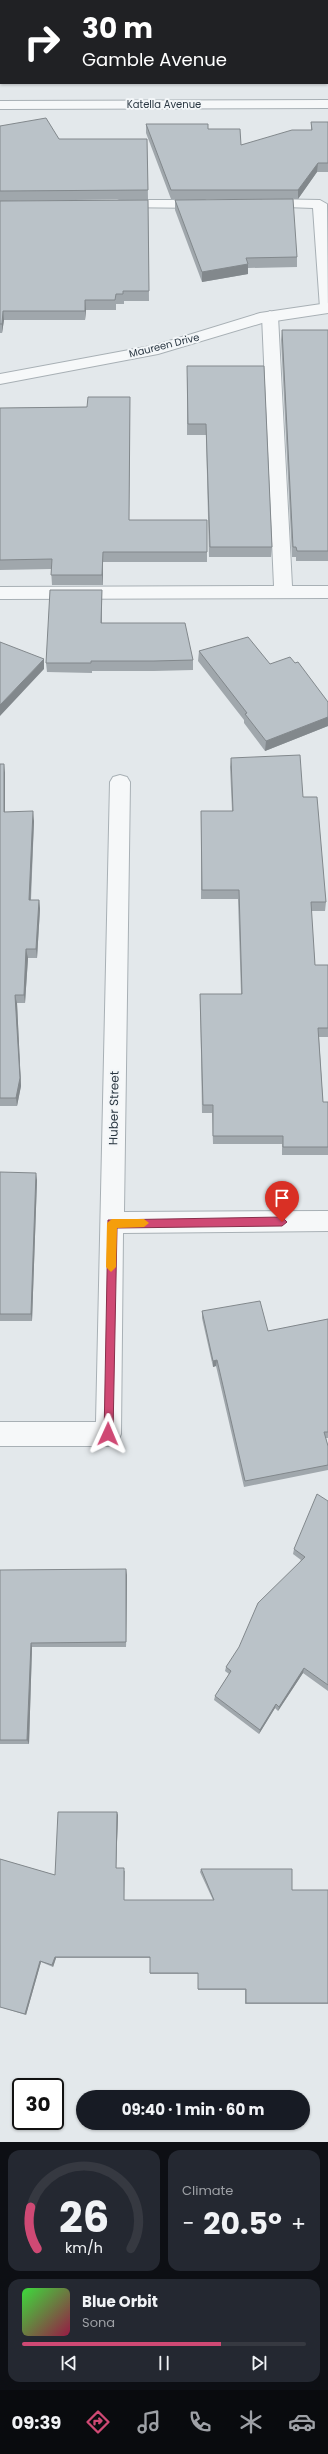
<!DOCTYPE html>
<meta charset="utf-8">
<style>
body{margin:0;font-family:Poppins,sans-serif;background:#242831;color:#f1f3f6;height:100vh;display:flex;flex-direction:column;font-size:15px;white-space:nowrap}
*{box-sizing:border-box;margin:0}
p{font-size:13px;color:#9ea1a6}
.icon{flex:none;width:22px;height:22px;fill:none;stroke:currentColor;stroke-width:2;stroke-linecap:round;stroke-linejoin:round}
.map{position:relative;height:2142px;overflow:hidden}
.panel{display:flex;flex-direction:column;gap:8px;padding:8px;background:#0d0f14;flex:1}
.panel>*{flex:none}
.banner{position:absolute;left:0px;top:0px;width:328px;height:84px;box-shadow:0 1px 3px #0004;background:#202124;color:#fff;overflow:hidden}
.speed{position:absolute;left:12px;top:2078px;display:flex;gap:8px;font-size:20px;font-weight:700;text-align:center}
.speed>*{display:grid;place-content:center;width:52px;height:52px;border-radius:50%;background:#171b24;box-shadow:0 1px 3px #0004;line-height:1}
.speed .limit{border:2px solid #111;border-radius:6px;background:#fff;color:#111}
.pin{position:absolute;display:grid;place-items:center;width:34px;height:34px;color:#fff;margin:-41px -17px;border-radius:50% 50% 50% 0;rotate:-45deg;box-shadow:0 0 4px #0007}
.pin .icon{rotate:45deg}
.me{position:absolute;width:44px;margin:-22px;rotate:1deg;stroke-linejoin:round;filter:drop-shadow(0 0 3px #0008)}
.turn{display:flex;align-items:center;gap:14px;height:84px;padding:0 16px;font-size:18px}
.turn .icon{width:52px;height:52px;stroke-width:2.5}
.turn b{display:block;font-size:28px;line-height:34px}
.big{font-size:30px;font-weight:700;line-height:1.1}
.panel .tile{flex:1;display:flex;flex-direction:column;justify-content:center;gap:6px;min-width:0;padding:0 14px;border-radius:12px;background:#242831}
.panel .dial{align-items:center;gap:0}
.dial svg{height:104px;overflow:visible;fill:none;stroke:#363941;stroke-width:7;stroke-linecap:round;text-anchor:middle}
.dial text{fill:#f1f3f6;stroke:none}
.song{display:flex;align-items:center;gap:12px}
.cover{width:48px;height:48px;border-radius:6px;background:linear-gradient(135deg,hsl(120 70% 55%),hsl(340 70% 35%))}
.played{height:4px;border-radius:2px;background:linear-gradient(90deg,#cf4974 70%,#363941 70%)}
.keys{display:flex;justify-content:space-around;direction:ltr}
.heat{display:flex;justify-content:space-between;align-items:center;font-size:22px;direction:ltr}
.panel .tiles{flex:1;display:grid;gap:8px;grid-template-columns:1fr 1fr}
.tile:last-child{grid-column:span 2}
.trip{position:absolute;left:76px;top:2090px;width:234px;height:40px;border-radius:20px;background:#171b24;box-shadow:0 1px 3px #0004;font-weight:700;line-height:40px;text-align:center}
.dock{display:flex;height:64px;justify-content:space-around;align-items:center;background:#090b0e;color:#9ea1a6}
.dock .icon{width:28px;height:28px}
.dock .on{color:#cf4974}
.dock b{font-size:18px;color:#f1f3f6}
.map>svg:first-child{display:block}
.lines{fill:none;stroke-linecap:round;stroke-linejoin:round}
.lane-casing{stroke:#a8b0b5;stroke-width:2}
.street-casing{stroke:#a8b0b5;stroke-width:2}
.primary-casing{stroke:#a2aeb7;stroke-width:2}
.lane{fill:#f6f8f9;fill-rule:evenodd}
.street{fill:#f6f8f9;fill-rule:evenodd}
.primary{fill:#fff;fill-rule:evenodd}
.wall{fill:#a0a7ac}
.shaded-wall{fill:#82888c}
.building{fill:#bac2c8;stroke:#82888c}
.route{fill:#cf4974;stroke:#872f4b}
.slow{fill:#f59e0b}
.labels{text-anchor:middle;stroke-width:4;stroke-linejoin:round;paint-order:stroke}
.far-street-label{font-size:10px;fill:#2b3843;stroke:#f3f6f8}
.street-label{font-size:12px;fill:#2b3843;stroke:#f3f6f8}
</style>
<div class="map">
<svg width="328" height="2142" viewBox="0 0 328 2142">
<rect width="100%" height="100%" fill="#e3e8eb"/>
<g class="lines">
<g class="lane-casing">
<path id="lane" d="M263 199 320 200 327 204 328 313 320 308 313 208 258 206 256 203Z
M119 200H205L212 204 205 208 114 207 112 204Z
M270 311 278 316 292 586H328V598L0 599V587L274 586 262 316Z"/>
</g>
<g class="street-casing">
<path id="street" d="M328 100V108L0 109V101Z
M328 303V313L262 323 158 354 0 384V374L156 345 260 313Z
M120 775 127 777 130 782 124 1212 328 1211V1231L123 1233 121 1434 117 1443 108 1446H0V1422H96L110 782 113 777Z"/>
</g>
<g class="primary-casing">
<path id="primary" d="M0 39H1V47H0Z
M327 39H328V47H327Z
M327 65H328V73H327Z
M0 67H1V75H0Z"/>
</g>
<use href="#lane" class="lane"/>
<use href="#street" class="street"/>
<use href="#primary" class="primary"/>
</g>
<path class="wall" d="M311 122H328V172H317L298 199H171L146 133V124L208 129 241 145 311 130Z
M0 126 59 139H147L148 199 2 201 148 200 149 301H124V304H116V310H86L85 320H4L2 333H0Z
M175 200 297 257V267L248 268V274L202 282 175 210Z
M282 330H328V561H296V557H292L281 340Z
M187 376 272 547 271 557H209L206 435H187Z
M130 397 129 520 207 552V562H103V585H52L51 569 0 570V408L87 407Z
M102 590V623L193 660V670L154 671H92V673L47 672 46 663Z
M199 651 270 664 328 702V726L265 751 244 723V720L198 661Z
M231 758 303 797 326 902 325 911H311L315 965H328V1037H319L323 1102H328V1155H282V1144H213L212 1113H202L200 994H241L238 899H201V811H232L230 767Z
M0 764 5 773V812L34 821 31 900H39L40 909 37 958H28L25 1003H17L21 1086 17 1106H0Z
M0 1172 37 1180 32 1321H0Z
M202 1311 268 1331 328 1319V1438H326L328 1446V1470L244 1487 216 1366 213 1367 202 1318Z
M328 1501V1691L303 1673 278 1711 275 1708 259 1734 214 1700 215 1696 229 1674 225 1671 226 1667 301 1560 293 1554 294 1549Z
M0 1570 127 1575 126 1647H32L29 1744H0Z
M118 1815 116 1868 125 1871 124 1900H213L200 1872 201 1869 292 1890H328V2004H245V1990H198V1974H150V1958H56L53 1967 41 1962 26 2015 0 2007V1859L55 1875Z"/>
<path class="shaded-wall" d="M318 163 317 172 298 199V190Z
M248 264V274L202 282V272Z
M85 300 86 310 85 320Z
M3 311 4 320 2 333V324Z
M103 552V585L102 575Z
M102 590V600L101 633V623Z
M44 659V669L0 716V705Z
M328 717V726L265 751 266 741Z
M4 764 5 773V821L4 812Z
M33 811 34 821 30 909 29 900Z
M39 900 40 909 37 958 36 949Z
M26 949 28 958 25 1003 24 995Z
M15 995 17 1003 21 1086 17 1106 16 1098Z
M36 1173 37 1180 32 1321 31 1314Z
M217 1360 216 1366 213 1367V1361Z
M126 1569 127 1575 126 1647Z
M31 1643 32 1647 29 1744 27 1740Z
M304 1668 303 1673 278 1711 279 1707Z
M276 1704 275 1708 259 1734 260 1730Z
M117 1812 118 1815 116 1871V1868Z
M55 1957 56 1958 53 1967 52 1965Z
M40 1961 41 1962 26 2015 25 2014Z"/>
<path class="building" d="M150 0H219V1H150Z
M46 118 59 139H147L148 190 0 191V126Z
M311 122H328V163H318L298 190H171L146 124H208V129H240L241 145 292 130H312Z
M293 199 297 257 246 258 248 264 202 272 175 200Z
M148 200 149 291H123V294H116L115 300H85V311H3L2 324H0V201Z
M282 330H328V551H297L296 547H293Z
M187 366H264L272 547H210L206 424H188Z
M88 397H130L129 520H207V552H103L102 575H51L52 559 0 560V408L87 407Z
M50 590H102L101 623H185L193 660 154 661H91V663H46Z
M248 637 270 664 290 657 295 663 298 662 328 702V717L266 741 245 714 247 713 199 651Z
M0 642 44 659 0 705Z
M300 755 303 797H317L326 902H311L315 965H328V1028H318L323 1102H328V1147H283V1136H213V1105H203L200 994H242L239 890H202L201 811H233L231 758Z
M0 764H4V812L33 811 29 900H39L36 949H26L24 995H15L20 1078 16 1098H0Z
M0 1172 36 1173 31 1314H0Z
M260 1301 268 1331 328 1319V1432H324L328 1446V1465L245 1481 217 1360 213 1361 202 1311Z
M317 1494 328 1501V1685L304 1668 279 1707 276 1704 260 1730 215 1696 231 1671 226 1667 239 1647 258 1603 305 1557 294 1549Z
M126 1569V1642L31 1643 27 1740H0V1570Z
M58 1812H117L116 1868H124V1900H214L201 1869H292V1890H328V2003H246V1989H198V1973H150V1957H55L52 1965 40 1961 25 2014 0 2007V1859L55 1875Z"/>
<path class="route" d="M282 1217 287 1222 282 1226 117 1228 113 1434 112 1438H104L108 1220Z"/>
<path class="slow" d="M112 1219H144L149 1223 144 1227 117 1228 116 1267 111 1272 106 1267 107 1223Z"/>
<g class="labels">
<g class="far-street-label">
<text x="164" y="108">Katella Avenue</text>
<text transform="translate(164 345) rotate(-14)" y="4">Maureen Drive</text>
</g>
<g class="street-label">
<text transform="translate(114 1108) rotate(-89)" y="4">Huber Street</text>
</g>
</g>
</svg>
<div class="speed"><div class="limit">30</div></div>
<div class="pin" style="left:282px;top:1222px;background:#d93025"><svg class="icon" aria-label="arrive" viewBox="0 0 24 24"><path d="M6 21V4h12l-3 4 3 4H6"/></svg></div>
<svg class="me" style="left:108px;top:1434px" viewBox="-20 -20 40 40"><path d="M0-17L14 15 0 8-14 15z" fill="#cf4974" stroke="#fff" stroke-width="4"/></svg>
<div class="trip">09:40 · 1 min · 60 m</div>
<div class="banner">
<div class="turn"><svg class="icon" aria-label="right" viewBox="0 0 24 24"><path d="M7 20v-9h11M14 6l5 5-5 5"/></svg><div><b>30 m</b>Gamble Avenue</div></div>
</div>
</div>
<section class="panel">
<div class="tiles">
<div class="tile dial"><svg viewBox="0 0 100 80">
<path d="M14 69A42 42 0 1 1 86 69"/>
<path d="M14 69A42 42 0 0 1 9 37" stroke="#cf4974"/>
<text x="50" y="56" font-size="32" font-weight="700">26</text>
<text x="50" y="72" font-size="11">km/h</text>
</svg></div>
<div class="tile"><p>Climate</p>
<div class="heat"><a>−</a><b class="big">20.5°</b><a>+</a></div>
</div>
<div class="tile">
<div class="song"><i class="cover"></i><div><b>Blue Orbit</b><p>Sona</p></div></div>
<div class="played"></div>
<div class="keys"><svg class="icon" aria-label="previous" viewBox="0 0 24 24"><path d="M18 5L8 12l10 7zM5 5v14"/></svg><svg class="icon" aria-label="pause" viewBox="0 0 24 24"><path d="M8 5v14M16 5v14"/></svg><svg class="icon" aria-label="next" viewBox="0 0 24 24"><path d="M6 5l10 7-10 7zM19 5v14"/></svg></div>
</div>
</div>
</section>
<nav class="dock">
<b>09:39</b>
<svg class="icon on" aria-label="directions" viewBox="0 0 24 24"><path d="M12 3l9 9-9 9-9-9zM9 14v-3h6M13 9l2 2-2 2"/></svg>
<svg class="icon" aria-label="music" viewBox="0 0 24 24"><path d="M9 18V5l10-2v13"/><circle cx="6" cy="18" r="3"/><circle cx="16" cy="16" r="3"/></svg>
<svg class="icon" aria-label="phone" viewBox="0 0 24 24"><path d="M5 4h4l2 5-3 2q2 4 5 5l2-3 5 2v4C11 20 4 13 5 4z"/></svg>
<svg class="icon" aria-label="climate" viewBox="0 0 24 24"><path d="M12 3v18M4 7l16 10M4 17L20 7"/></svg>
<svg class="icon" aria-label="car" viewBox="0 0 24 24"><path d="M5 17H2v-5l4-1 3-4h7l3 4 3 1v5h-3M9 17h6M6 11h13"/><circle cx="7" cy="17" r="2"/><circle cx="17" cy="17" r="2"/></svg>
</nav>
